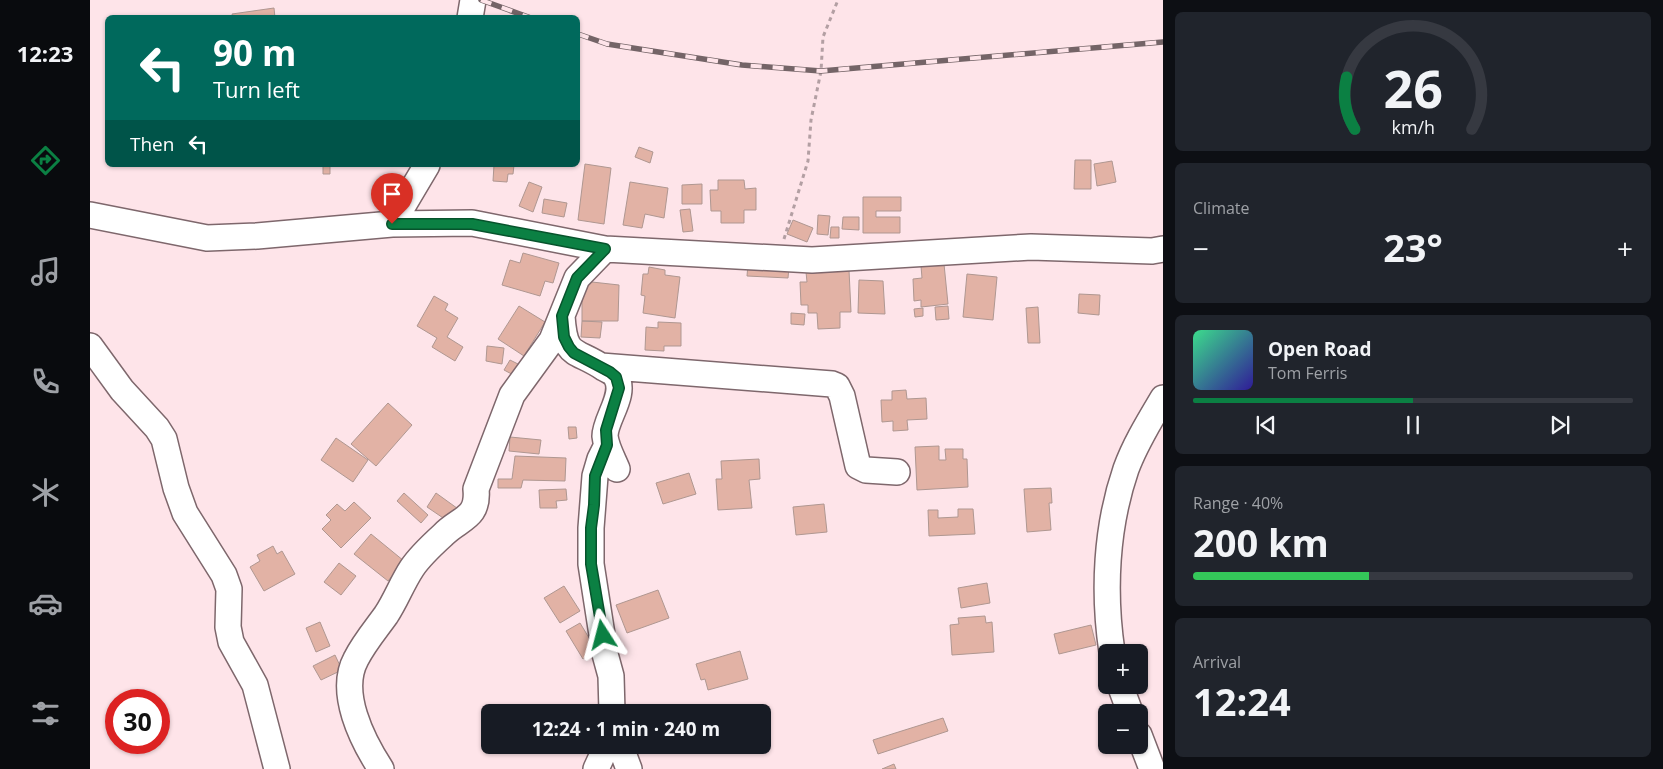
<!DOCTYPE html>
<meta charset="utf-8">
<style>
body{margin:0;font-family:"Open Sans",sans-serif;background:#20242c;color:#f1f3f6;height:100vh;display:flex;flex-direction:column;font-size:19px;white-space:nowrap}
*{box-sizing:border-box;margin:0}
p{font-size:16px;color:#9ea1a6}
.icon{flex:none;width:28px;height:28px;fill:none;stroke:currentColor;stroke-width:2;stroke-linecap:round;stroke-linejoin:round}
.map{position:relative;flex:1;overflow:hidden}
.sheet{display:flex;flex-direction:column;gap:12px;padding:12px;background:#0d0f14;width:500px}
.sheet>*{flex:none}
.guide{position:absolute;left:15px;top:15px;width:475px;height:152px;border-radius:8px;box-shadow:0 1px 4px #0004;background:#00695c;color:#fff;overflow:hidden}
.controls{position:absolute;left:1008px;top:644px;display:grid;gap:10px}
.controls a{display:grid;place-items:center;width:50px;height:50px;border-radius:8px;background:#171b24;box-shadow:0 1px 4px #0004;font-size:25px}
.speed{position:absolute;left:15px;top:689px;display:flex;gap:10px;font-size:25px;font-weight:700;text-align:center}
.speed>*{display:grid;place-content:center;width:65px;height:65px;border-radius:50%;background:#171b24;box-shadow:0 1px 4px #0004;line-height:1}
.speed .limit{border:8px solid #d22;background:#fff;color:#111}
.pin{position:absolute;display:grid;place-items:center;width:42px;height:42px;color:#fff;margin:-51px -21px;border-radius:50% 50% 50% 0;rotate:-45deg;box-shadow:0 0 5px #0007}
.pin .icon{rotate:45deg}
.me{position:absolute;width:55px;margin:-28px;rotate:351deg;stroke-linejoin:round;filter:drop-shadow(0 0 4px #0008)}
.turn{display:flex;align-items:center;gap:18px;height:105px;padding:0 25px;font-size:22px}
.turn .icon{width:65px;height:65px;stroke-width:2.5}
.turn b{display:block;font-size:35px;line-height:42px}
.then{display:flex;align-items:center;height:48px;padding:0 25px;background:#0003;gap:10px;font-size:19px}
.big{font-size:38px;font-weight:700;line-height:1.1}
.sheet .card{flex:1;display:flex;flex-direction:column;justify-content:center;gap:8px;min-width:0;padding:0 18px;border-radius:8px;background:#20242c}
.sheet .dial{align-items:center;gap:0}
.dial svg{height:130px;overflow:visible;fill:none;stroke:#363941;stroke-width:7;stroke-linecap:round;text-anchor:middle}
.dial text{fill:#f1f3f6;stroke:none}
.song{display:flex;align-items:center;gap:15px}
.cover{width:60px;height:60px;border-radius:8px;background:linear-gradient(135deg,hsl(150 70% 55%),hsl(250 70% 35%))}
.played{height:5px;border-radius:2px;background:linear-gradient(90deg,#0b8043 50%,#363941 50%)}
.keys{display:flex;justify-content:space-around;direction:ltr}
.heat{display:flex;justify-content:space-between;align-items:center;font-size:28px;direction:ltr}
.charge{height:8px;border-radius:4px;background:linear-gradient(90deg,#34c759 40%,#363941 0)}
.trip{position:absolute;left:391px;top:704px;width:290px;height:50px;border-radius:8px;background:#171b24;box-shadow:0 1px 4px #0004;font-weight:700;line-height:50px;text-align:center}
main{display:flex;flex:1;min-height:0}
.menu{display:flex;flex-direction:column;width:90px;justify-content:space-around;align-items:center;background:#090b0e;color:#9ea1a6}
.menu .icon{width:35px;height:35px}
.menu .selected{color:#0b8043}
.menu b{font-size:22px;color:#f1f3f6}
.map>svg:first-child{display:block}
.building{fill:#e2b2a5;stroke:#af9791}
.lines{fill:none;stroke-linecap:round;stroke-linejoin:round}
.minor-casing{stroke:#7e676c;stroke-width:28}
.path{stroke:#b39fa3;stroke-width:3;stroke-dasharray:4 4;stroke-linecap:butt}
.minor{stroke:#fff;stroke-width:25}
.rail-casing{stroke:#746467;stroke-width:5.5}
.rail{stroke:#fee4e9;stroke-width:4;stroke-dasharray:11;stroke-linecap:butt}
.route-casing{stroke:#07532c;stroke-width:12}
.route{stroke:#0b8043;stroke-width:9}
</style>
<main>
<nav class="menu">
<b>12:23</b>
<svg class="icon selected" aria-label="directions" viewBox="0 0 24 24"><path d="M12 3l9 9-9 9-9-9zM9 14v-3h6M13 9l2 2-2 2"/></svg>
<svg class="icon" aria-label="music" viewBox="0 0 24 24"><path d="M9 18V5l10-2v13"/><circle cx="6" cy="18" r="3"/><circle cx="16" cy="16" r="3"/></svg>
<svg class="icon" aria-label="phone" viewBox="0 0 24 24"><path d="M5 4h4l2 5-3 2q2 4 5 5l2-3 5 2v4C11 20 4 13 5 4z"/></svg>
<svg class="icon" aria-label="climate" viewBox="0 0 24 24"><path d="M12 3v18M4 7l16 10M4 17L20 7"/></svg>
<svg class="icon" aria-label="car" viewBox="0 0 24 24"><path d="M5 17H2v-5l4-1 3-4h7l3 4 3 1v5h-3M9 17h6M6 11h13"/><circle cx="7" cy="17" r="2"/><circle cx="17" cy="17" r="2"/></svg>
<svg class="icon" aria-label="filters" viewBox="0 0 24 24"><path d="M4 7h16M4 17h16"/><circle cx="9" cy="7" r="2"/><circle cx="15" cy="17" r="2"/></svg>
</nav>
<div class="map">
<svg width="1073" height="769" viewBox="0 0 1073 769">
<rect width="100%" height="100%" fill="#fee4e9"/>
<path class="building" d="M184 8 185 18H143L142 14Z
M549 147 563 152 560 163 545 157Z
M985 160H1001V189H984Z
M1022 161 1026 182 1007 186 1004 164Z
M495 164 521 168 514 224 488 220Z
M233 165H240V174H233Z
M404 165H424L423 174H418L417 182 403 181Z
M628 180H654L655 189 666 188V210H654V223H631V211H621L620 190H628Z
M439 182 452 187 443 212 429 206Z
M540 182 578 188 574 218 555 214 552 228 533 225Z
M612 184V204H592V185Z
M773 197H811V211H786V217H810V233H773Z
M454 199 477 203 474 217 452 213Z
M600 209 603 231 593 232 590 210Z
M728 215 740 216 738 235 727 234Z
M753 217H769V230L752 229Z
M703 220 723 228 717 242 697 234Z
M741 227H749V238H740Z
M433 253 469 263 463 283 455 281 450 296 412 285 420 260 430 263Z
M658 264 699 267 698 278 657 276Z
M854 264 858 304 831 307V300L824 301 823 279 832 278 831 266Z
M559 267 575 270V275L590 277 585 318 553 313 555 296 551 295 553 274H558Z
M759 270 761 312H750V328L728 329 727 313H718V305H711L710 282H717L716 272Z
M877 274 907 277 903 320 873 317Z
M769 280 793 281 795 314 768 313Z
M493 281 529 285 528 321H492V301L484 300Z
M989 294 1010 295 1009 315 988 313Z
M344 296 358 304 355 310 368 318 357 337 373 347 365 361 342 347 347 338 327 326Z
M429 306 455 322 434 356 408 339Z
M858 306 859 319 846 320 845 307Z
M948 307 950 343H938L936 308Z
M833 308V316L825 317 824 309Z
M701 313 715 314 714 325 701 324Z
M492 321 512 322 510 338 491 337Z
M568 322 591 323V346H574V351L555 350 556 327 568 328Z
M397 346 414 348 412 364 396 361Z
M420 360 430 365 431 379 414 370Z
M816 390 817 399 836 398 837 419 817 420 818 430 803 431V421L792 422 791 400H802V391Z
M298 403 322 425 286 466 261 444Z
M478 427H486L487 438 479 439Z
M420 437 451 440 449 454 419 451Z
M246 438 278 460 263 482 231 460Z
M849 446V460H856L855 449H873V459H877L878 487 827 490 825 447Z
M425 456 476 458 475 481 433 480 431 488H408V479H422Z
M669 459 670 479 659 480 662 508 628 510 626 479H632L631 461Z
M599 473 606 494 573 504 566 483Z
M961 488 962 503H959L961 530 937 532 934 489Z
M476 489 477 500 466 501 467 508H450L449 490Z
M314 493 338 515 331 523 307 501Z
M346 493 371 511 362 524 337 507Z
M264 502 281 518 251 548 232 529 241 520 236 515 247 504 255 511Z
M734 504 737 532 706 535 703 507Z
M868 509H883L885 534 839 536 838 510H848V518L868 517Z
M281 534 314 561 298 581 264 554Z
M183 546 187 554 192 551 205 574 174 591 160 567 170 561 167 555Z
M249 563 266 576 251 595 234 582Z
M897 583 900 603 871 608 868 588Z
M474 586 490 611 470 623 454 598Z
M568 590 579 618 537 633 526 605Z
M895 616 896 623 902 622 904 652 862 655 860 625 869 624 868 618Z
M230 622 240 646 226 652 216 628Z
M490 623 507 651 493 659 476 631Z
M1001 625 1006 645 969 654 964 634Z
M650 651 658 679 618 690 615 679 611 680 606 664Z
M245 655 252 670 231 680 223 666Z
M650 706 652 712H635L634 710Z
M853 718 858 731 788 754 783 740Z
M804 764 806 769H792Z"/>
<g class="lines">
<g class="minor-casing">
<path id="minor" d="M380 18 383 0
M0 215 117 238 167 236 302 224 382 223 515 249 722 260 941 247 1062 251 1073 249
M302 224 337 165
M472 316C475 359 484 348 514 368 518 370 524 373 526 377 537 394 515 419 515 436 516 447 523 459 527 469
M0 346 32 390 67 428 74 439 86 488 95 513 134 575 139 589 138 627 141 642 165 685 187 769
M511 366 742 384 747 386 752 396 768 466 776 470 807 472
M517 445 510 459 505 476 501 528V564L515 654 521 676 522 712
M1022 652C1013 592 1016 527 1036 469 1045 444 1060 420 1073 398
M1030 685 1040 712
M1049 735 1062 769
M530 745 539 769
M291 769C272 740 248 692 266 659 274 643 286 629 296 615 306 600 312 583 322 568 330 556 342 545 353 535 369 518 389 519 386 489L422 395 462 340 487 278 515 249
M506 769 517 745"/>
</g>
<path class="path" d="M694 239 718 161 721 120 731 71 733 37 748 0"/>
<use href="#minor" class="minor"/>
<g class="rail-casing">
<path id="rail" d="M391 0 441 18
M488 34 517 44 652 65 731 71 1073 42"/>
</g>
<use href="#rail" class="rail"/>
</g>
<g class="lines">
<g class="route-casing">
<path id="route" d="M302 224H382L515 249 487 278 472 316 474 337 479 347 484 353 520 372 526 377 529 388 516 430 517 445 505 476 504 505 501 528V564L513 635"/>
</g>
<use href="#route" class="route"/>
</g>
</svg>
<div class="controls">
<a>+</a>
<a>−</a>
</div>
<div class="speed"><div class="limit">30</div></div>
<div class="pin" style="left:302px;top:224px;background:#d93025"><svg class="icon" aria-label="arrive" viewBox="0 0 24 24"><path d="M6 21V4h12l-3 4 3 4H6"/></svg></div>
<svg class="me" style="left:513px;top:635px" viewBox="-20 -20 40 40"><path d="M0-17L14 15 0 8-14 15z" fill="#0b8043" stroke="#fff" stroke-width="4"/></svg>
<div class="trip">12:24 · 1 min · 240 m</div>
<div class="guide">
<div class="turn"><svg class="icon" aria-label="left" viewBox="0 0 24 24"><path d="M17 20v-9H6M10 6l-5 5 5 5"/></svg><div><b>90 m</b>Turn left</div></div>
<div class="then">Then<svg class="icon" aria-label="left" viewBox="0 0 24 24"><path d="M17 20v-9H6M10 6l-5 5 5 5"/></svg></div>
</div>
</div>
<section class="sheet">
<div class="card dial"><svg viewBox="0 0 100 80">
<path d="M14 69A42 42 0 1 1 86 69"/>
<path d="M14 69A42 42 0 0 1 9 37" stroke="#0b8043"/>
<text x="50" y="56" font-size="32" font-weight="700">26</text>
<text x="50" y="72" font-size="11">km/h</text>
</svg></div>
<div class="card"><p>Climate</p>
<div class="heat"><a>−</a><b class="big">23°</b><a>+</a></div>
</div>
<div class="card">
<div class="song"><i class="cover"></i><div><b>Open Road</b><p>Tom Ferris</p></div></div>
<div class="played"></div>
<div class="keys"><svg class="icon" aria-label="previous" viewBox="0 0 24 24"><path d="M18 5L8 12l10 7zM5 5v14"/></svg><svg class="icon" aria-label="pause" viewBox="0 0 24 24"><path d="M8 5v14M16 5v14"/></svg><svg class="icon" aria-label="next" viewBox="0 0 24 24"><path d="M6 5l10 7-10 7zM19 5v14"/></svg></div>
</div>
<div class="card"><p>Range · 40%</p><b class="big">200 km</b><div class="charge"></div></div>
<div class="card"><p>Arrival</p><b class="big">12:24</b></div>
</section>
</main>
